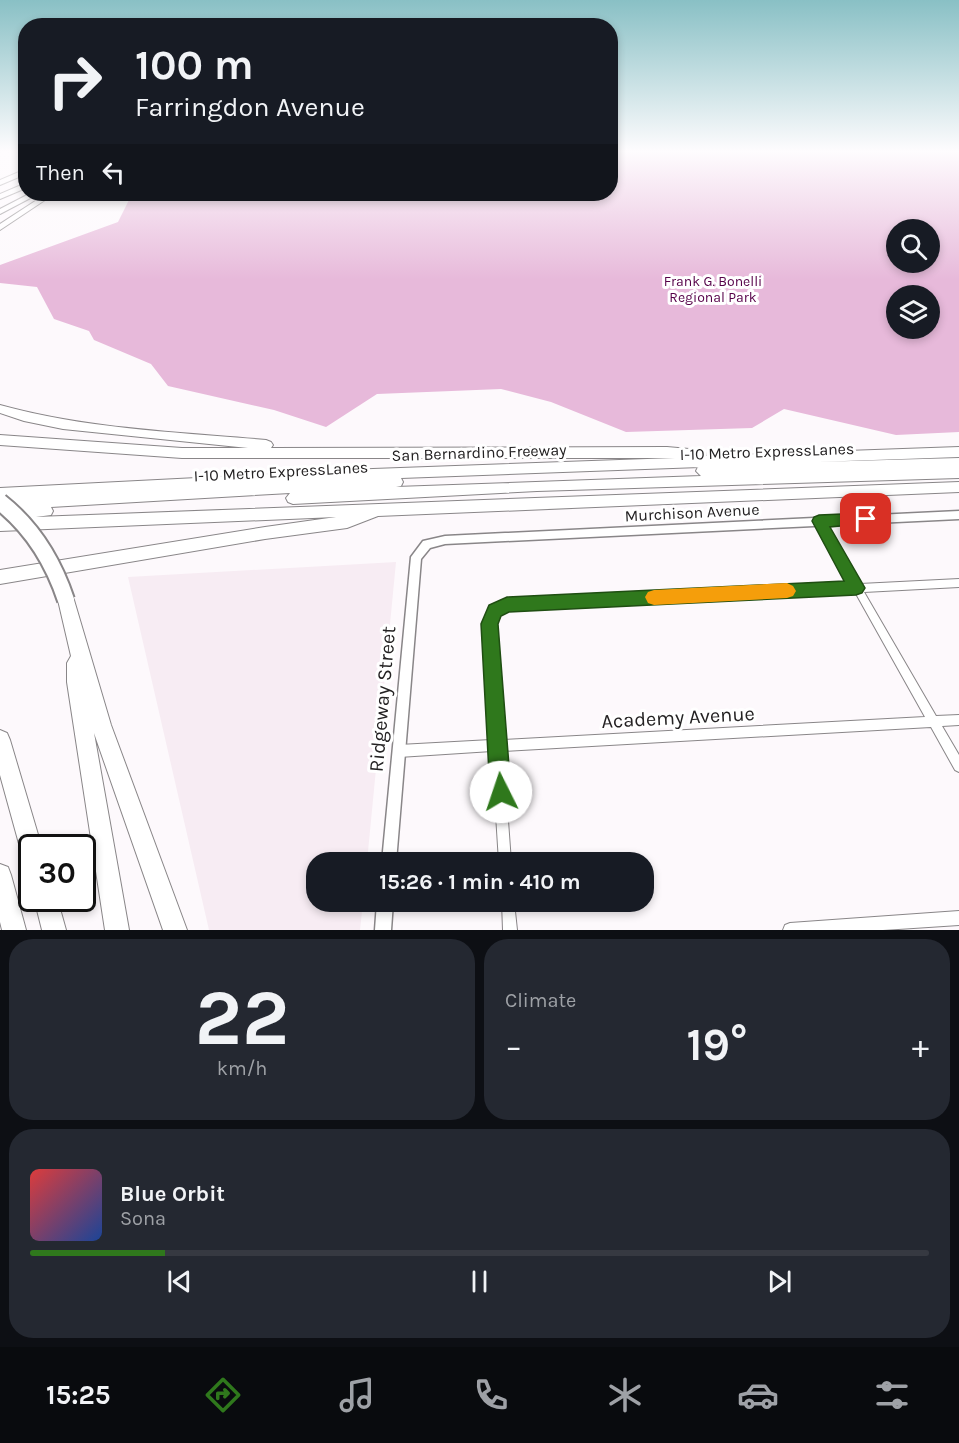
<!DOCTYPE html>
<meta charset="utf-8">
<style>
body{margin:0;font-family:Karla,sans-serif;background:#242831;color:#f1f3f6;height:100vh;display:flex;flex-direction:column;font-size:22px;white-space:nowrap}
*{box-sizing:border-box;margin:0}
p{font-size:20px;color:#9ea1a6}
.icon{flex:none;width:33px;height:33px;fill:none;stroke:currentColor;stroke-width:2;stroke-linecap:round;stroke-linejoin:round}
.map{position:relative;height:930px;overflow:hidden}
.panel{display:flex;flex-direction:column;gap:9px;padding:9px;background:#0d0f14;flex:1}
.panel>*{flex:none}
.hud{position:absolute;left:18px;top:18px;width:600px;height:183px;border-radius:24px;box-shadow:0 3px 9px #0003;background:#171b24;color:#f1f3f6;overflow:hidden}
.buttons{position:absolute;left:886px;top:219px;display:grid;gap:12px}
.buttons a{display:grid;place-items:center;width:54px;height:54px;border-radius:50%;background:#171b24;box-shadow:0 3px 9px #0003;font-size:30px}
.speed{position:absolute;left:18px;top:834px;display:flex;gap:12px;font-size:30px;font-weight:700;text-align:center}
.speed>*{display:grid;place-content:center;width:78px;height:78px;border-radius:50%;background:#171b24;box-shadow:0 3px 9px #0003;line-height:1}
.speed .limit{border:3px solid #111;border-radius:9px;background:#fff;color:#111}
.pin{position:absolute;display:grid;place-items:center;width:51px;height:51px;color:#fff;margin:-26px;border-radius:12px;box-shadow:0 3px 9px #0006}
.me{position:absolute;width:66px;margin:-33px;rotate:356deg;stroke-linejoin:round;filter:drop-shadow(0 0 4px #0008)}
.turn{display:flex;align-items:center;gap:21px;height:126px;padding:0 18px;font-size:27px}
.turn .icon{width:78px;height:78px;stroke-width:2.5}
.turn b{display:block;font-size:42px;line-height:51px}
.then{display:flex;align-items:center;height:57px;padding:0 18px;background:#0003;gap:12px;font-size:22px}
.big{font-size:45px;font-weight:700;line-height:1.1}
.panel .widget{flex:1;display:flex;flex-direction:column;justify-content:center;gap:9px;min-width:0;padding:0 21px;border-radius:24px;background:#242831}
.panel .dial{align-items:center;gap:0}
.dial b{font-size:78px;line-height:1}
.song{display:flex;align-items:center;gap:18px}
.cover{width:72px;height:72px;border-radius:9px;background:linear-gradient(135deg,hsl(0 70% 55%),hsl(220 70% 35%))}
.played{height:6px;border-radius:3px;background:linear-gradient(90deg,#2f781c 15%,#363941 15%)}
.keys{display:flex;justify-content:space-around;direction:ltr}
.heat{display:flex;justify-content:space-between;align-items:center;font-size:33px;direction:ltr}
.panel .tiles{flex:1;display:grid;gap:9px;grid-template-columns:1fr 1fr}
.widget:last-child{grid-column:span 2}
.trip{position:absolute;left:306px;top:852px;width:348px;height:60px;border-radius:24px;background:#171b24;box-shadow:0 3px 9px #0003;font-weight:700;line-height:60px;text-align:center}
.tabs{display:flex;height:96px;justify-content:space-around;align-items:center;background:#090b0e;color:#9ea1a6}
.tabs .icon{width:42px;height:42px}
.tabs .on{color:#2f781c}
.tabs b{font-size:27px;color:#f1f3f6}
.map>svg:first-child{display:block}
.built{fill:#f7ecf3}
.green{fill:#e7b9da;fill-rule:evenodd}
.lines{fill:none;stroke-linecap:round;stroke-linejoin:round}
.minor-casing{stroke:#898688;stroke-width:2}
.tertiary-casing{stroke:#898688;stroke-width:3}
.motorway-casing{stroke:#898688;stroke-width:2}
.minor{fill:#fff;fill-rule:evenodd}
.tertiary{fill:#fff;fill-rule:evenodd}
.motorway{fill:#fff;fill-rule:evenodd}
.motorway-bridge-casing{stroke:#898688;stroke-width:20;stroke-linecap:butt}
.motorway-bridge{stroke:#fff;stroke-width:16}
.route{fill:#2f781c;stroke:#1f4e12;stroke-width:1.5}
.slow{fill:#f59e0b}
.labels{text-anchor:middle;stroke-width:6;stroke-linejoin:round;paint-order:stroke}
.far-park-label{font-size:14px;fill:#550048;stroke:#fff}
.street-label{font-size:16px;fill:#242223;stroke:#fff}
.near-street-label{font-size:20px;fill:#242223;stroke:#fff}
</style>
<div class="map">
<svg width="959" height="930" viewBox="0 0 959 930">
<rect width="100%" height="100%" fill="#fdf9fc"/>
<path class="built" d="M396 562 367 862H316V902H363L360 930H209L128 577Z"/>
<path class="green" d="M611 150H959V432L896 435 784 409 752 428 626 432 551 402 501 389 377 394 326 427 274 410 168 386 151 364 94 340 89 331 54 319 37 287 0 283V265L118 222 132 194H610ZM897 230H930V262H897ZM897 296H930V328H897Z"/>
<g class="lines">
<g class="minor-casing">
<path id="minor" d="M819 518 822 519 860 584 959 579V587L864 592 936 716 959 715V725L942 726 959 755V772L955 770 931 727 503 751 511 862H499L492 751 399 757 395 755 393 751 395 747 399 745 491 740 484 624 491 608 507 600 850 584 815 521 816 519ZM855 592 925 717 502 740 494 624 498 614 508 608Z
M502 902H514L517 930H503Z
M959 911V925L883 930H783L785 925 790 923Z"/>
</g>
<g class="tertiary-casing">
<path id="tertiary" d="M959 511V519L445 544 430 548 421 559 396 862H382L411 557 423 541 445 536Z
M377 902H393L391 930H375Z"/>
</g>
<g class="motorway-casing">
<path id="motorway" d="M26 169V174L0 185V180Z
M26 183V188L0 199V194Z
M29 194H38L0 214V209Z
M46 194H54L0 230V224Z
M0 405C86 429 177 432 266 440L271 442 273 445 271 448 667 447 700 450 705 452 706 456 959 447V457L816 462 959 458V478L537 491 293 504 288 502 286 498 290 493 51 507 53 511 51 515 36 517 959 482V492L378 516 347 528 265 539 0 584V570L265 527 336 517 0 531V488L373 469 675 458H182L0 445V435L182 448H248L63 429 24 421 0 413ZM698 467 696 471 701 476 396 487 401 486 403 482 401 478 700 467Z
M66 592 72 595 74 600 111 725 187 930H163L94 733 129 930H105L67 682V663L71 656 58 600 60 595Z
M0 730 7 733 10 740 42 848H32V862L24 859 21 851 0 775Z
M0 864 8 867 11 875 26 930H2L0 922Z
M34 898H57L66 930H42Z"/>
</g>
<use href="#minor" class="minor"/>
<use href="#tertiary" class="tertiary"/>
<use href="#motorway" class="motorway"/>
<g class="motorway-bridge-casing">
<path id="motorway-bridge" d="M0 502C33 528 53 561 66 600"/>
</g>
<use href="#motorway-bridge" class="motorway-bridge"/>
</g>
<linearGradient id="sky" x2="0" y2="1"><stop stop-color="#89c0c5"/><stop offset="0.54" stop-color="#fefcfe"/><stop offset="1" stop-color="#fefcfe" stop-opacity="0"/></linearGradient>
<rect width="959" height="280" fill="url(#sky)"/>
<path class="route" d="M866 513 872 515 874 519 872 523 830 527 865 588 862 593 856 595 509 612 501 616 498 624 511 792 508 799 501 802 493 799 490 792 481 624 489 605 507 597 844 581 812 521 814 517 819 515Z"/>
<path class="slow" d="M787 583 793 586 796 591 793 596 787 598 654 605 648 603 645 597 648 592 654 590Z"/>
<g class="labels">
<g class="far-park-label">
<text x="713" y="286">Frank G. Bonelli<tspan x="713" dy="16">Regional Park</tspan></text>
</g>
<g class="street-label">
<text transform="translate(767 451) rotate(-2)" y="6">I-10 Metro ExpressLanes</text>
<text transform="translate(479 452) rotate(-2)" y="6">San Bernardino Freeway</text>
<text transform="translate(281 471) rotate(-3)" y="6">I-10 Metro ExpressLanes</text>
<text transform="translate(692 512) rotate(-3)" y="6">Murchison Avenue</text>
</g>
<g class="near-street-label">
<text transform="translate(382 699) rotate(-85)" y="7">Ridgeway Street</text>
<text transform="translate(678 717) rotate(-3)" y="7">Academy Avenue</text>
</g>
</g>
</svg>
<div class="buttons">
<a><svg class="icon" aria-label="search" viewBox="0 0 24 24"><circle cx="10" cy="10" r="6"/><path d="M15 15l6 6"/></svg></a>
<a><svg class="icon" aria-label="layers" viewBox="0 0 24 24"><path d="M12 4l9 5-9 5-9-5zM3 14l9 5 9-5"/></svg></a>
</div>
<div class="speed"><div class="limit">30</div></div>
<div class="pin" style="left:866px;top:519px;background:#d93025"><svg class="icon" aria-label="arrive" viewBox="0 0 24 24"><path d="M6 21V4h12l-3 4 3 4H6"/></svg></div>
<svg class="me" style="left:501px;top:792px" viewBox="-20 -20 40 40"><circle r="19" fill="#fff"/><path d="M0-13L10 11 0 6-10 11z" fill="#2f781c"/></svg>
<div class="trip">15:26 · 1 min · 410 m</div>
<div class="hud">
<div class="turn"><svg class="icon" aria-label="right" viewBox="0 0 24 24"><path d="M7 20v-9h11M14 6l5 5-5 5"/></svg><div><b>100 m</b>Farringdon Avenue</div></div>
<div class="then">Then<svg class="icon" aria-label="left" viewBox="0 0 24 24"><path d="M17 20v-9H6M10 6l-5 5 5 5"/></svg></div>
</div>
</div>
<section class="panel">
<div class="tiles">
<div class="widget dial"><b>22</b><p>km/h</p></div>
<div class="widget"><p>Climate</p>
<div class="heat"><a>−</a><b class="big">19°</b><a>+</a></div>
</div>
<div class="widget">
<div class="song"><i class="cover"></i><div><b>Blue Orbit</b><p>Sona</p></div></div>
<div class="played"></div>
<div class="keys"><svg class="icon" aria-label="previous" viewBox="0 0 24 24"><path d="M18 5L8 12l10 7zM5 5v14"/></svg><svg class="icon" aria-label="pause" viewBox="0 0 24 24"><path d="M8 5v14M16 5v14"/></svg><svg class="icon" aria-label="next" viewBox="0 0 24 24"><path d="M6 5l10 7-10 7zM19 5v14"/></svg></div>
</div>
</div>
</section>
<nav class="tabs">
<b>15:25</b>
<svg class="icon on" aria-label="directions" viewBox="0 0 24 24"><path d="M12 3l9 9-9 9-9-9zM9 14v-3h6M13 9l2 2-2 2"/></svg>
<svg class="icon" aria-label="music" viewBox="0 0 24 24"><path d="M9 18V5l10-2v13"/><circle cx="6" cy="18" r="3"/><circle cx="16" cy="16" r="3"/></svg>
<svg class="icon" aria-label="phone" viewBox="0 0 24 24"><path d="M5 4h4l2 5-3 2q2 4 5 5l2-3 5 2v4C11 20 4 13 5 4z"/></svg>
<svg class="icon" aria-label="climate" viewBox="0 0 24 24"><path d="M12 3v18M4 7l16 10M4 17L20 7"/></svg>
<svg class="icon" aria-label="car" viewBox="0 0 24 24"><path d="M5 17H2v-5l4-1 3-4h7l3 4 3 1v5h-3M9 17h6M6 11h13"/><circle cx="7" cy="17" r="2"/><circle cx="17" cy="17" r="2"/></svg>
<svg class="icon" aria-label="filters" viewBox="0 0 24 24"><path d="M4 7h16M4 17h16"/><circle cx="9" cy="7" r="2"/><circle cx="15" cy="17" r="2"/></svg>
</nav>
